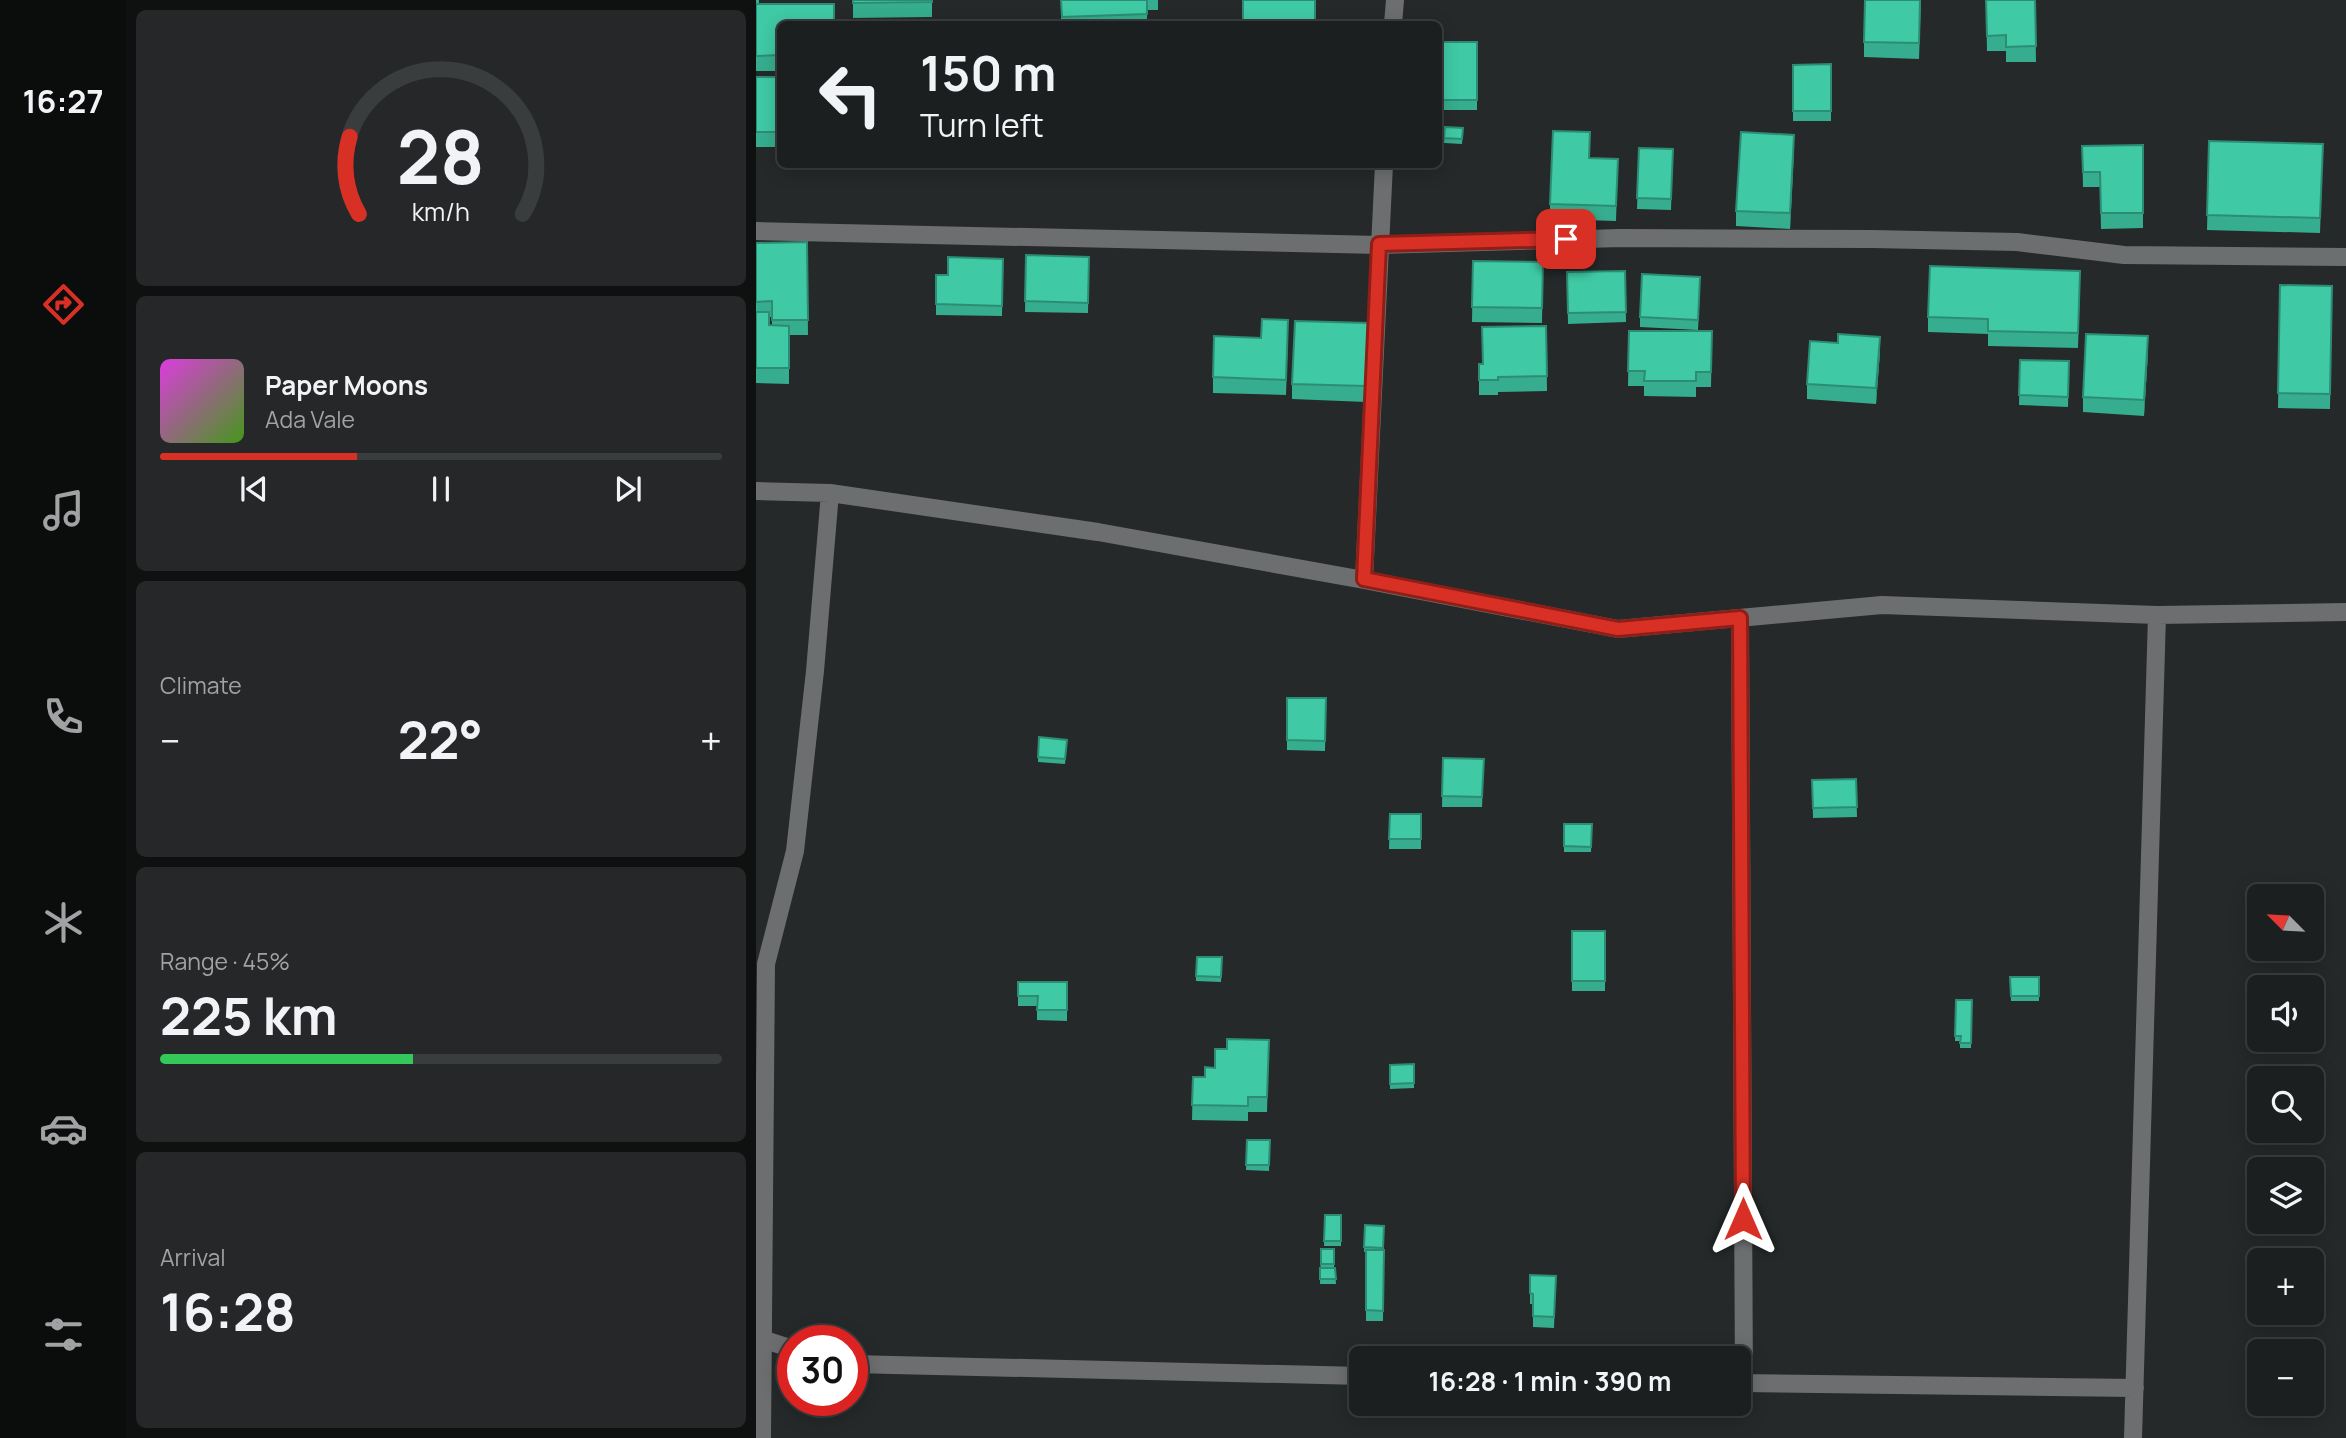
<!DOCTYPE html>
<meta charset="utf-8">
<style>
body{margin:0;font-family:Manrope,sans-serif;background:#252728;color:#f1f3f6;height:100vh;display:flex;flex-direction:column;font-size:26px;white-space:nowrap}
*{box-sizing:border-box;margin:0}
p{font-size:23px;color:#a0a2a4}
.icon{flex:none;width:38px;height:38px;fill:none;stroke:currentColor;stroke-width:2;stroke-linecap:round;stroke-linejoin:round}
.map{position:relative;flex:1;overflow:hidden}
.panel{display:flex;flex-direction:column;gap:10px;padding:10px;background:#0f1111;width:630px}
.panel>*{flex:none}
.hud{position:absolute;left:21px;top:21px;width:665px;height:147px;border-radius:10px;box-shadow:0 4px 18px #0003,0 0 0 2px #3a3d3d;background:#1c1f1f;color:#f1f3f6;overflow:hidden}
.needle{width:46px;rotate:294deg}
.fabs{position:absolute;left:1491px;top:884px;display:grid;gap:14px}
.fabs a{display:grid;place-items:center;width:77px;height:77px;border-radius:10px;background:#1c1f1f;box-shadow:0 4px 18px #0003,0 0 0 2px #3a3d3d;font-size:35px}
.speed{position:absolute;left:21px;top:1325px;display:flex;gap:14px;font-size:35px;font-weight:700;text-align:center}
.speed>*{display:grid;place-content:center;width:91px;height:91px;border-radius:50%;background:#1c1f1f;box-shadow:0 4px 18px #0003,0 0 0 2px #3a3d3d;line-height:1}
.speed .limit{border:10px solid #d22;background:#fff;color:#111}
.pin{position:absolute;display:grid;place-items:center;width:60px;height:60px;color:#fff;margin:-30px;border-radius:14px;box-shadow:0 4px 10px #0006}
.me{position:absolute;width:77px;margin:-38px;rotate:0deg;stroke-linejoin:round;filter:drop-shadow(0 0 5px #0008)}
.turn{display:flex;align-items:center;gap:24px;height:147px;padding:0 28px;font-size:32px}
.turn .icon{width:91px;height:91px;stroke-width:2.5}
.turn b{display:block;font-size:49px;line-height:60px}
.big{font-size:52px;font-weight:700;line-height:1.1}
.panel .tile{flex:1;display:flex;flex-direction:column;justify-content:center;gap:10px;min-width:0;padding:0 24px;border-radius:10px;background:#252728}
.panel .dial{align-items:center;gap:0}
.dial svg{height:182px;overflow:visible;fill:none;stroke:#3a3d3d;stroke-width:7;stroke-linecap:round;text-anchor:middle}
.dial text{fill:#f1f3f6;stroke:none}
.song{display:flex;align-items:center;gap:21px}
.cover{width:84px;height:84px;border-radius:10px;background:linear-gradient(135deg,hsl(300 70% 55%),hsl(100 70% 35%))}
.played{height:7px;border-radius:4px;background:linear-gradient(90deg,#d93025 35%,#3a3d3d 35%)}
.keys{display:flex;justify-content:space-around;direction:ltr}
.heat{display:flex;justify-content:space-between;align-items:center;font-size:38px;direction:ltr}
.charge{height:10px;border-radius:5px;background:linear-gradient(90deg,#34c759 45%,#3a3d3d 0)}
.trip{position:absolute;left:593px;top:1346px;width:402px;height:70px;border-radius:10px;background:#1c1f1f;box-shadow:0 4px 18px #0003,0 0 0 2px #3a3d3d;font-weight:700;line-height:70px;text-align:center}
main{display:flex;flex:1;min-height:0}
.dock{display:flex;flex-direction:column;width:126px;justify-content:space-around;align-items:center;background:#0b0c0c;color:#a0a2a4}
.dock .icon{width:49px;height:49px}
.dock .active{color:#d93025}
.dock b{font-size:32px;color:#f1f3f6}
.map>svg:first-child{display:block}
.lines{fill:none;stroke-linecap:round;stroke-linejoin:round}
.street{stroke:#6d6e6f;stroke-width:18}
.wall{fill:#36ad8e;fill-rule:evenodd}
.shaded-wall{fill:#2c8d74}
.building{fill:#3fc9a5;stroke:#2c8d74;stroke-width:2}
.route-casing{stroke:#8d1f18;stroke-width:18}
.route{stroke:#d93025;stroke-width:12}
</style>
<main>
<nav class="dock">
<b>16:27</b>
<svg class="icon active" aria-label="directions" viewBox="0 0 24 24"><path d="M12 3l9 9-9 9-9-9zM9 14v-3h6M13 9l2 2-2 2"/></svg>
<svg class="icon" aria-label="music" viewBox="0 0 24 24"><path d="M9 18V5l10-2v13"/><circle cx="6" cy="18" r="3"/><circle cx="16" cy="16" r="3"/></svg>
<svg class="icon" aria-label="phone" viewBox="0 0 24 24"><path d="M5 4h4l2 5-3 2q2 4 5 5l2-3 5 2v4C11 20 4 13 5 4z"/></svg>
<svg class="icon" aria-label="climate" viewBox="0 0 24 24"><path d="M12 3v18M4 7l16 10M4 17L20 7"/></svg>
<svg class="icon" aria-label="car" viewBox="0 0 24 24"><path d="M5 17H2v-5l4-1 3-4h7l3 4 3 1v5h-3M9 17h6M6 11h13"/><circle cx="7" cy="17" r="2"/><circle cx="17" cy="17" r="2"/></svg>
<svg class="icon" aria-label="filters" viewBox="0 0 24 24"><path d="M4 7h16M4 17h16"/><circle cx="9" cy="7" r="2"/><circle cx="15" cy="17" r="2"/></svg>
</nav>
<section class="panel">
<div class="tile dial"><svg viewBox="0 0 100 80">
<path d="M14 69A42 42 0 1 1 86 69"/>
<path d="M14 69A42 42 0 0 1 10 35" stroke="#d93025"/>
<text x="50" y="56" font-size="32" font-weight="700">28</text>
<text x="50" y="72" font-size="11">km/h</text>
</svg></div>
<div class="tile">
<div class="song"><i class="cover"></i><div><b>Paper Moons</b><p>Ada Vale</p></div></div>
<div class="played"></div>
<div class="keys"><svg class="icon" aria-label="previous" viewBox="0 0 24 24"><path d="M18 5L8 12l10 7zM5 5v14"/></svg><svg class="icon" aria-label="pause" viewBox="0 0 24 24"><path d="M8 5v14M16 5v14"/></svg><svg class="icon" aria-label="next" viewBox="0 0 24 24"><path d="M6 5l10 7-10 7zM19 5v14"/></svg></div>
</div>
<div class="tile"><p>Climate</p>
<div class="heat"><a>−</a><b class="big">22°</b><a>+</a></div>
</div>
<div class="tile"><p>Range · 45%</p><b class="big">225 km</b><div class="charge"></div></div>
<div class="tile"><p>Arrival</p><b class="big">16:28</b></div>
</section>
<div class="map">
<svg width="1590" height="1438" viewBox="0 0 1590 1438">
<rect width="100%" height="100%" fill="#252929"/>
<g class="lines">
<path class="street" d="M637 24 639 0
M0 231 623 245 864 238 1116 239 1261 242 1368 255 1590 257
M0 491 74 493 342 532 608 580 862 629 1126 605 1401 615 1590 612
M608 580 628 164
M984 618 988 1383
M6 1339 37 1349
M96 1364 606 1376
M984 1383 1379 1388
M6 1438 10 964 39 851 59 671 74 493
M1377 1438 1401 615"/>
</g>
<path class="wall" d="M0 0H3V4L24 24V71H0Z
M97 0H176V17L97 18Z
M305 0H402V10H391V24H305Z
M487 0 559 24H487Z
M1165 0 1163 59 1108 57V42Z
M1230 0H1279L1280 62H1250V51H1231Z
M682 42H721V110H682Z
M1075 64V121H1037V65Z
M0 77H24V147H0Z
M689 127 707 128 706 144 688 143Z
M1453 141 1567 144 1564 233 1451 230Z
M1387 145V228L1345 229 1344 187H1327L1326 146Z
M883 148 917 149 915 210 881 209Z
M1038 150 1034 229 980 226V211Z
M834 158 862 159 860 221 794 219V204Z
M51 242 52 335H33V384L0 383V243ZM13 317H16V325H13Z
M270 255 333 257 332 313 269 312Z
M247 259 246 316 180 315V275H192Z
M717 261 787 262 786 323 716 322Z
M869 271 870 322 812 324 811 272Z
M1524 285 1576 286 1574 409 1522 408Z
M1324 286 1322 348 1232 346V334L1172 332V317Z
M944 287 942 330 884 327V317Z
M790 326 791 391 742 392V395H723V364H726Z
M873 331H956L955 387H940V397L888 396V386H872Z
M532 335 530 395 457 393V377L505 338Z
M612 339 610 402 536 399V384Z
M1124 352 1120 404 1051 399V384Z
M1392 352 1388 416 1327 412V397Z
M1264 360 1313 361 1312 407 1263 405Z
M531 698H570L569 751 531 750Z
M283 737 311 745 309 764 282 762Z
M687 758 728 759 726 807H686Z
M1100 779 1101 817 1057 818 1056 780Z
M634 814H665V849H633Z
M808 824H836L835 852H808Z
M816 931H849V991H816Z
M466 957 465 982 440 981V976Z
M1254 977H1283V1001H1255Z
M262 982H311V1021L281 1020V1006H262Z
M1200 1000H1216L1215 1048H1204V1041H1199Z
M513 1040 511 1112H492V1121L436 1120 437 1077H449L459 1068 471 1049Z
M658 1064V1088L634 1089V1065Z
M491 1140H514L513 1171 490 1170Z
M569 1215H585V1246H568Z
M609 1225 628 1226 627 1321H610V1252H608Z
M565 1249H578V1268H579L580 1284H564Z
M774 1275 800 1276 798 1328 777 1327V1304H774Z"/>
<path class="shaded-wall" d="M1038 135V150L1034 229V213Z
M1392 336V352L1388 416V400Z
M1124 337V352L1120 404V388Z"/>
<path class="building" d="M97 0H176V2L97 3Z
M305 0H391V14L306 17Z
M487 0H559V24L487 23Z
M1109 0H1164L1163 43 1108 42Z
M1230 0H1279L1280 46 1250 47V35L1231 36Z
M0 4H78V24H24V55L0 56Z
M682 42H721V100H682Z
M1075 64V111H1037V65Z
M0 77H24V132H0Z
M689 127 707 128 706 139 688 138Z
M797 131 834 132 833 158 862 159 860 206 794 204Z
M985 132 1038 135 1034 213 980 211Z
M1453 141 1567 144 1564 218 1451 215Z
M1387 145V213H1345L1344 172H1327L1326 146Z
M883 148 917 149 915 199 881 198Z
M51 242 52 320H16V301L0 302V243Z
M270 255 333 257 332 303 269 301Z
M192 257 247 259 246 306 180 304V275H192Z
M717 261 787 262 786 308 716 307Z
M1174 266 1324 271 1322 333 1232 331V319L1172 317Z
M869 271 870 312 812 313 811 272Z
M886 274 944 277 942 320 884 317Z
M1524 285 1576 286 1574 394 1522 393Z
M0 312H13V325L33 326V368H0Z
M506 319 532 320 530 380 457 377 458 336 505 338Z
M539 321 612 323 610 386 536 384Z
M790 326 791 376 742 377V380H723V364H727L726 327Z
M873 331H956L955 372H940V381H888L889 371H872Z
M1082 334 1124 337 1120 388 1051 384 1054 341 1082 343Z
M1330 334 1392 336 1388 400 1327 397Z
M1264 360 1313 361 1312 397 1263 395Z
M531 698H570L569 741 531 740Z
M283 737 311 740 309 759 282 757Z
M687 758 728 759 726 797 686 796Z
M1100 779 1101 807 1057 808 1056 780Z
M634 814H665V839H633Z
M808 824H836L835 847 808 846Z
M816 931H849V981H816Z
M441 957H466L465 977 440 976Z
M1254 977H1283V996H1255Z
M262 982H311V1010H281L282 996H262Z
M1200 1000H1216L1215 1043H1204L1205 1036H1199Z
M471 1039 513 1040 511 1097H492V1106L436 1105 437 1077H449V1067L459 1068V1049H471Z
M658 1064V1083L634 1084V1065Z
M491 1140H514L513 1165H490Z
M569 1215H585V1241H568Z
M609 1225 628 1226 627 1248 608 1247Z
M565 1249H578V1264H565Z
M610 1250H628L627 1311 610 1310Z
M564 1268H579L580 1279H564Z
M774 1275 800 1276 798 1317 777 1316V1294L774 1293Z"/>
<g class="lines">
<g class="route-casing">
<path id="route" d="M810 239 623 244 608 579 862 629 984 618 987 1219"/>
</g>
<use href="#route" class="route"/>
</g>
</svg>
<div class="fabs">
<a><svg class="needle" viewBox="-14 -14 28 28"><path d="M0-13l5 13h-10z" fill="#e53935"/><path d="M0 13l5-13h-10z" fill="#a0a2a4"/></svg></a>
<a><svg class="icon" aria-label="sound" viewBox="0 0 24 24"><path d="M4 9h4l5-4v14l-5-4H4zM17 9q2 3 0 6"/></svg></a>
<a><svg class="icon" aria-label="search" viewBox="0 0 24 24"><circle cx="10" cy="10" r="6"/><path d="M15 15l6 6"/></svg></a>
<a><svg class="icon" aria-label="layers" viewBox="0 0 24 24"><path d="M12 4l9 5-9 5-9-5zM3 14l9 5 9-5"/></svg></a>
<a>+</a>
<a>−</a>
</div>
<div class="speed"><div class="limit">30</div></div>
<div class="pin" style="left:810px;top:239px;background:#d93025"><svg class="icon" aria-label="arrive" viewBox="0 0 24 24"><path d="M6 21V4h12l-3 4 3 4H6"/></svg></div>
<svg class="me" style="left:987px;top:1219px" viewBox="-20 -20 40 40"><path d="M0-17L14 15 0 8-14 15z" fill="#d93025" stroke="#fff" stroke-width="4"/></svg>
<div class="trip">16:28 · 1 min · 390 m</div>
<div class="hud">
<div class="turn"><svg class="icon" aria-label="left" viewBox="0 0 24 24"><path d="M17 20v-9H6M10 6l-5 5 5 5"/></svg><div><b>150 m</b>Turn left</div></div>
</div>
</div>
</main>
